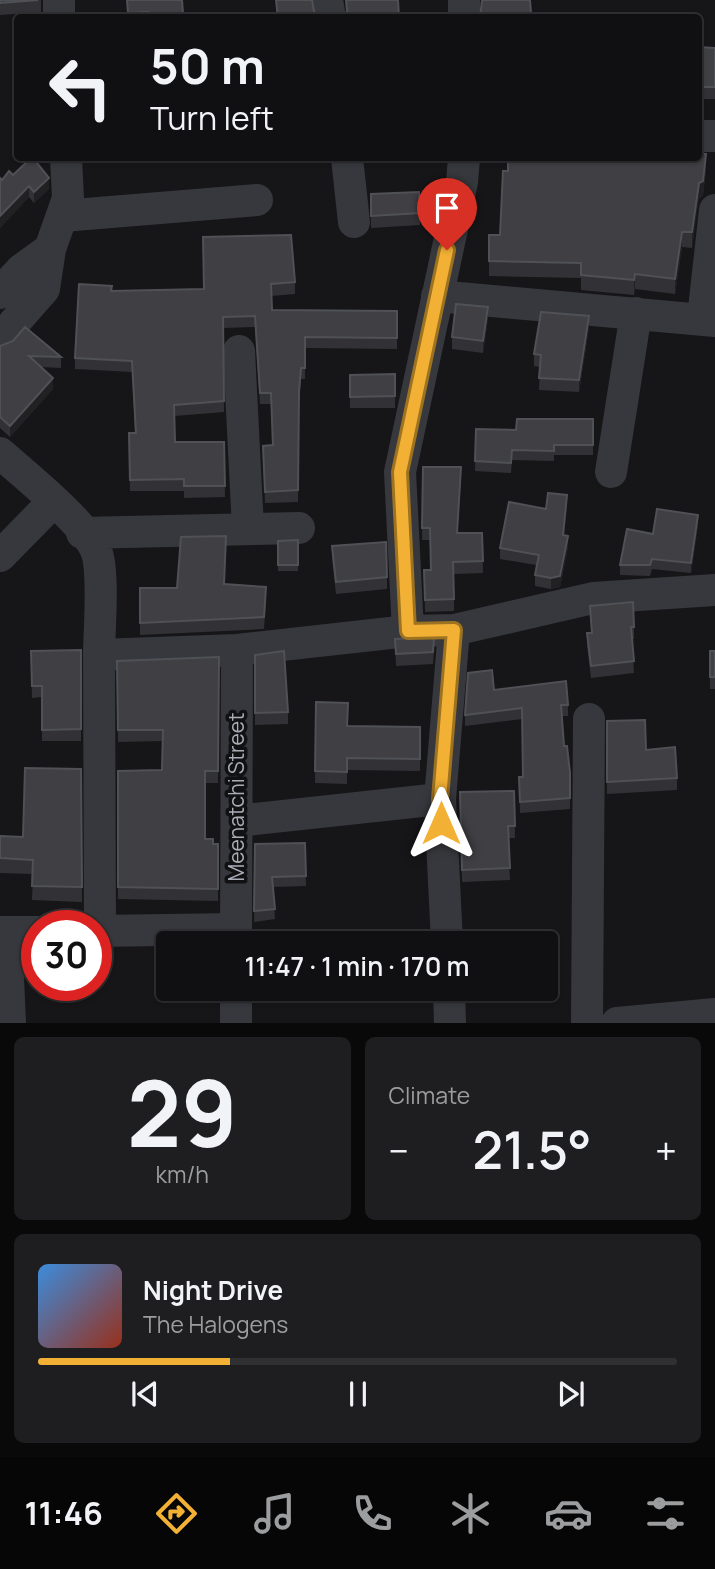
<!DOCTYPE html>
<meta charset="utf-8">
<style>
body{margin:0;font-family:Manrope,sans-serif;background:#1e1e20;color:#f1f3f6;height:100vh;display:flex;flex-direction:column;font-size:26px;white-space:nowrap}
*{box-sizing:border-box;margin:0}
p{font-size:23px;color:#9c9d9f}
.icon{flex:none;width:38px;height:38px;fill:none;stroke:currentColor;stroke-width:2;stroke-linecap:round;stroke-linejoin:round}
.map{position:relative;height:1023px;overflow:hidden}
.drawer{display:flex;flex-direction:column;gap:14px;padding:14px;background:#09090a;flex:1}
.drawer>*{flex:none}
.guide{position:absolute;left:14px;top:14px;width:688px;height:147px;border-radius:7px;box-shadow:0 2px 5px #0004,0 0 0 2px #303032;background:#101012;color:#f1f3f6;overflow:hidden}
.speed{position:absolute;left:21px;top:910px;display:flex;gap:14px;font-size:35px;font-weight:700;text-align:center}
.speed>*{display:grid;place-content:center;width:91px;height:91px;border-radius:50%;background:#101012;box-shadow:0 2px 5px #0004,0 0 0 2px #303032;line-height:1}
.speed .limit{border:10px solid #d22;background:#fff;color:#111}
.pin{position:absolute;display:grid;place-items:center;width:60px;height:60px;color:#fff;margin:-72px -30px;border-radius:50% 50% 50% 0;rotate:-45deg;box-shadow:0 0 7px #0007}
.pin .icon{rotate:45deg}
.me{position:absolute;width:77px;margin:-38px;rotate:0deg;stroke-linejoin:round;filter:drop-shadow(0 0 5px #0008)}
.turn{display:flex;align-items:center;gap:24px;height:147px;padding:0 21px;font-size:32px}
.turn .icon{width:91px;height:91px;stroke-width:2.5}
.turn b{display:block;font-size:49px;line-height:60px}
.big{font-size:52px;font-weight:600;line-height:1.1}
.drawer .widget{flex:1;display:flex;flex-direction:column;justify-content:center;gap:10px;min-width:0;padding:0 24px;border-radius:10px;background:#1e1e20}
.drawer .dial{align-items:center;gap:0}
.dial b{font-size:91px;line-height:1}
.song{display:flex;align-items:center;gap:21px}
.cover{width:84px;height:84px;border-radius:10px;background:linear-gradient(135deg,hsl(210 70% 55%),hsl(10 70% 35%))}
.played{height:7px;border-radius:4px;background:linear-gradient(90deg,#f2b134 30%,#303032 30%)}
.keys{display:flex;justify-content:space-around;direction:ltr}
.heat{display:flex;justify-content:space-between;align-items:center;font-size:38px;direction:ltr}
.drawer .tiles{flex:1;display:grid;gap:14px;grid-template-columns:1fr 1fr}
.widget:last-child{grid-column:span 2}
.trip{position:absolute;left:156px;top:931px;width:402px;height:70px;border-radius:7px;background:#101012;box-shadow:0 2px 5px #0004,0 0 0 2px #303032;font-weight:600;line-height:70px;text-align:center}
.tab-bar{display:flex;height:112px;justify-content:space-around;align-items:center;background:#060607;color:#9c9d9f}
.tab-bar .icon{width:49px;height:49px}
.tab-bar .active{color:#f2b134}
.tab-bar b{font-size:32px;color:#f1f3f6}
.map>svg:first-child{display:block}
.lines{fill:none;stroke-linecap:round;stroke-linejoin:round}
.minor{stroke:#37383d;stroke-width:32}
.wall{fill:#323236}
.shaded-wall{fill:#212124}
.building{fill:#3f3f44;stroke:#4f5156;stroke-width:2}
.route-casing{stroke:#9d7322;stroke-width:18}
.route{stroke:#f2b134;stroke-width:12}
.labels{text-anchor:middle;stroke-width:7;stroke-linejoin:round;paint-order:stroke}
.street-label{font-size:21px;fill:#a8adb8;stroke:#111113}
</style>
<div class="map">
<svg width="715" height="1023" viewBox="0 0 715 1023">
<rect width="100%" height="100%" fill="#161618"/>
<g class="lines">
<path class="minor" d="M327 0 330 18
M464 0V18
M59 18V0
M698 136H715
M347 158 354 222
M62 216 257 200
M0 293 21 270 50 249
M437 296 715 321
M703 318 715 210
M0 339 44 289 50 249 68 198 66 158
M239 351 248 529
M0 453C24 474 82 521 95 548 105 567 99 631 99 655L237 650 408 631 454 630 593 598 715 590
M611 472 636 313
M82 533 299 528
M0 556 54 501
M408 631 400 472 462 182 464 158
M99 655 100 931
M237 821 440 799
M96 931 236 929
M0 932H37
M6 932 10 1023
M236 943 237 650
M447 943 440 799 454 630
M449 989 450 1023
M236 1023V989
M587 1023 589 719
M617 1023 715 1014"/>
</g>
<path class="wall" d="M0 0H41V12L0 15Z
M127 0 183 13 246 18H128Z
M698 47 715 48V99H698Z
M365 158H411L366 161Z
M706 169 703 196 699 199 697 208 692 248 682 247 675 294 635 289 634 295 581 290V278L489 276V235H500Z
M13 175 49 189 34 203 29 197 0 228V178L2 180Z
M371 194 420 213V225L371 228Z
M295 282V294L271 296 272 310 397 311V349L305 348V379H301L299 404 298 502 265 503 263 446 272 445 271 404H260L255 327 223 328 224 412 174 416 175 442H224L225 497 184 498V491H130L129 433H135L132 372 75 369V358L111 291 204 289Z
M488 319 483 353 452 349V337Z
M589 328 579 392 539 390 540 367 534 366V354Z
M0 346 61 357V368L41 367 53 389 10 437 0 428Z
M395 374V408H350V375Z
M593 419V455H554V461L512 460 511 473 475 471 476 429 516 430Z
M423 467 461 479 457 533H482L483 573 454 574V611L425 612 424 570H431L430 540H422Z
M567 505 564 535 568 547 560 587 551 589 535 586V575L536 565 500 559V548L546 509Z
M698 525 691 573 652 569 650 576 620 575V565L653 534Z
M298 540V571H278V541Z
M332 546 387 577V589L336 594 332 558Z
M225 584 266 599 264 629 140 635V588H177Z
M590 606 634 627V639H632L634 673 591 678 587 645V633H591Z
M395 639 434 649 433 664 396 666Z
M81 650V741H42V697L32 698 31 651Z
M710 651H715V689H710Z
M255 655 288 712V724L255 725Z
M219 657 218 783H205V839L213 844H218V901L118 899V771L162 770 163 741 118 742 117 661Z
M494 690 568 705V716H562L564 746 570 773V809L520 813 519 777H523L522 719 465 726V715Z
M316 702 348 726 420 727V771L347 770V784L315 783Z
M607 721 646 750 677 778V790L607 794Z
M81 769 82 902 32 900 33 874 0 873V836L23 837Z
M514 791 515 838H508L510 880 462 882 460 792Z
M305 843 306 886 273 887 275 919 254 922 255 844Z"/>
<path class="shaded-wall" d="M706 154V169L703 196 699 199 692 248V232L697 193Z
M49 178V189L34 203V192Z
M29 186V197L0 228V216Z
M682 232V247L675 294V279Z
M635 274V289L634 295V280Z
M488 307V319L483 353V341Z
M589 316V328L579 392V380Z
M53 378V389L10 437V426Z
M461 467V479L457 545V533Z
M567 495V505L563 546V535Z
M698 515V525L691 573V563Z
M568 536V547L560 587 551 589V578Z"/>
<path class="building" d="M0 0H38L0 3Z
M127 0H182L183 13 246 16V18H148V12L128 13Z
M276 0H312L315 17 318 18H278Z
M346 0H398L399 18H343L347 11Z
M482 0H530L531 13H602V18H480Z
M698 47 715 48V87H698Z
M698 153 706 154 703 181 699 183 692 232H682L675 279 635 274 634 280 581 275V263L489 261V235H500L503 171H508V158H698Z
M31 158H33L49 178 34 192 29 186 0 216V178L2 180 9 171 13 175Z
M419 192 420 213 371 216V194Z
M291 235 295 282 271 284 272 310 397 311V338L305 337V368H301L299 392 298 490 265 492 263 446 273 445 271 393H260L255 316 223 317 224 401 174 405 175 442H224L225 486H184V479L130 480 129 433H136L132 361 75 358 79 284 112 286 111 291 204 289 203 237Z
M456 304 488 307 483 341 452 337Z
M541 312 589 316 579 380 539 378 541 355 534 354Z
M25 327 61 357 29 356 53 378 10 426 0 417V346L13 341Z
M395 374V396L350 397V375Z
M517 419H593V445H554V451L512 450 511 463 475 461 476 429 516 430Z
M423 467H461L457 533H482L483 561 453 562 454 599 425 600 424 570H431L430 528H422Z
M548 493 567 495 563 535 568 536 560 576 551 578 535 575 539 555 500 548 509 502 546 509Z
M657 509 698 515 691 563 652 559 650 565H620L627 529 653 534Z
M226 536 224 584 266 587 264 617 140 623V588H177L181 537Z
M298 540V565H278V541Z
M386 542 387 577 336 582 332 546Z
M633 602 634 627H631L634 661 591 666 587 633H592L590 606Z
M434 637 433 652 396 654 395 639Z
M81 650V729L42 730V686H32L31 651Z
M284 651 288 712 255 713V655Z
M710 651H715V677H710Z
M219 657 218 771H205V839H213V844H218V889L118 887V771L162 770 163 730H118L117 661Z
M492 670 494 690 566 681 568 705H561L564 746H567L570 773V798L520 802 519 777H523L522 708 465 715 468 673Z
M316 702 348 703 347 726 420 727V759L347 758V772L315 771Z
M645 720 646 750 675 747 677 778 607 782V721Z
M25 768 81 769 82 887 32 886 33 860 0 858V836L23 837Z
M514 791 515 826H508L510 868 462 870 460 792Z
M305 843 306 876 272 877 275 909 254 911 255 844Z"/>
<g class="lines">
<g class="route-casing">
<path id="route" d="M441 823 440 799 454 630 408 631 400 472 447 250"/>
</g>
<use href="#route" class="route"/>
</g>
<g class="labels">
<g class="street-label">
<text transform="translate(237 797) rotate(-90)" y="7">Meenatchi Street</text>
</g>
</g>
</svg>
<div class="speed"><div class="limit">30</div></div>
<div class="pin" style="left:447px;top:250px;background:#d93025"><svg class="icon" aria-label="arrive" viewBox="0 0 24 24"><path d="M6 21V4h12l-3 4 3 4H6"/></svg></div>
<svg class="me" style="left:441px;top:823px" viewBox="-20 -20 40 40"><path d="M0-17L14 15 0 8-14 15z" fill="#f2b134" stroke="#fff" stroke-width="4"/></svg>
<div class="trip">11:47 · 1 min · 170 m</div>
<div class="guide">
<div class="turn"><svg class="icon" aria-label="left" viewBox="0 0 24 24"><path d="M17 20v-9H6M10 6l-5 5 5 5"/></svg><div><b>50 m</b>Turn left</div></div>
</div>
</div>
<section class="drawer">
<div class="tiles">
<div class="widget dial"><b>29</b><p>km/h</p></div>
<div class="widget"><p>Climate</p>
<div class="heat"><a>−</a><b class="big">21.5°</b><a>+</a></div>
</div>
<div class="widget">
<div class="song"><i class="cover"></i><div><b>Night Drive</b><p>The Halogens</p></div></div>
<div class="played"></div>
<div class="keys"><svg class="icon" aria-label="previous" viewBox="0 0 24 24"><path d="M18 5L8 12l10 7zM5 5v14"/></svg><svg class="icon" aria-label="pause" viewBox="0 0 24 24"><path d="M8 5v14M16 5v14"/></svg><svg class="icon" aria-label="next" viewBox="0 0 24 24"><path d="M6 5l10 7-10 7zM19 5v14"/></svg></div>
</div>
</div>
</section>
<nav class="tab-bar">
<b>11:46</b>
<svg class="icon active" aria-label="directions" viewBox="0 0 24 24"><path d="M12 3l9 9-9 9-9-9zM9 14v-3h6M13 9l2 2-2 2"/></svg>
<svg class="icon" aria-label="music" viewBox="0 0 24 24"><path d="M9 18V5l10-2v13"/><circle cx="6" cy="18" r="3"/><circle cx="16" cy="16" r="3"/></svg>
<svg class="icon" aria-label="phone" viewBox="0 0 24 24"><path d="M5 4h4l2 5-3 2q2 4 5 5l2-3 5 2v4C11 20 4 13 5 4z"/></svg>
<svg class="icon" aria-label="climate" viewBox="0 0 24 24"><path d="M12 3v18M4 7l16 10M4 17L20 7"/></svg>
<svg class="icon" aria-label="car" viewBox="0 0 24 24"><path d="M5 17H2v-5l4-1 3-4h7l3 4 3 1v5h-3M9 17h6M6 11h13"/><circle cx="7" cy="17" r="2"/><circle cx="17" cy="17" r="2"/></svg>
<svg class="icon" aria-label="filters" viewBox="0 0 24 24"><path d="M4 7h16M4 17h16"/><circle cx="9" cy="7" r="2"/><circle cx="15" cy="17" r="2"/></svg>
</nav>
